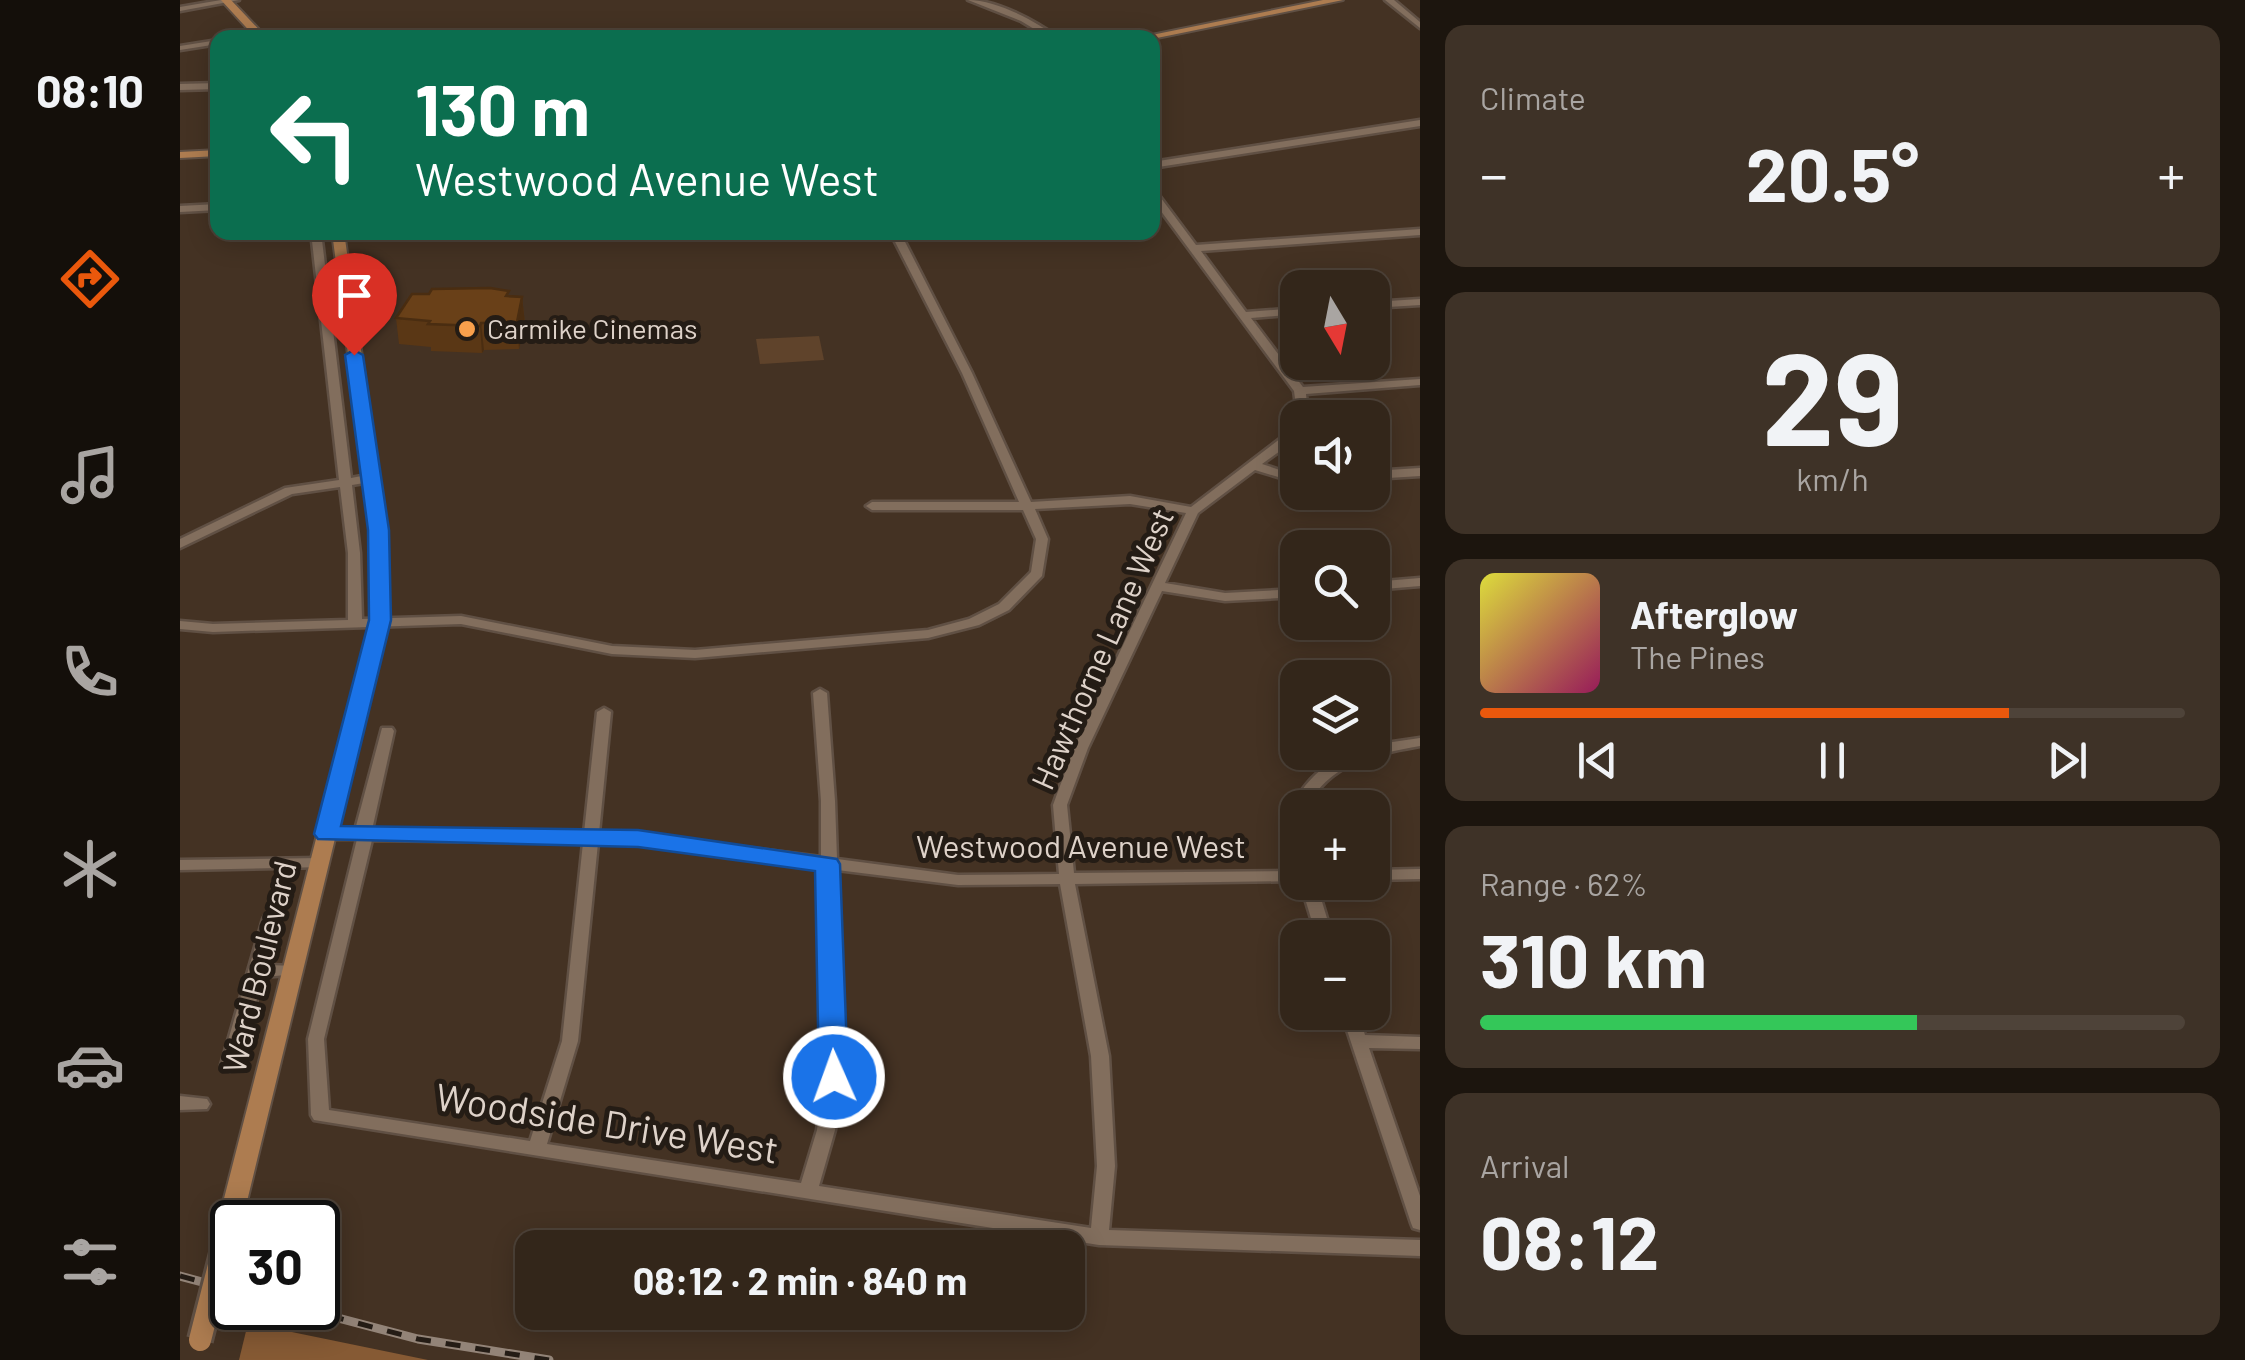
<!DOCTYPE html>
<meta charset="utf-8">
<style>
body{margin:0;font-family:Barlow,sans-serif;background:#3e3227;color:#f1f3f6;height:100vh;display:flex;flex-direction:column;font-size:38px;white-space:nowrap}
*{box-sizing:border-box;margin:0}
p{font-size:32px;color:#a9a5a2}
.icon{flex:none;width:55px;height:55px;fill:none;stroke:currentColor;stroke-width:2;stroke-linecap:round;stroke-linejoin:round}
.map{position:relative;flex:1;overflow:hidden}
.sheet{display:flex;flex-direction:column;gap:25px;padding:25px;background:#1c150e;width:825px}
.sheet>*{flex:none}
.top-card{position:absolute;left:30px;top:30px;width:950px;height:210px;border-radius:20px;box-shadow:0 5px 25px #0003,0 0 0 2px #4e4339;background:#0b6e4f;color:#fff;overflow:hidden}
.needle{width:65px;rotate:170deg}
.fabs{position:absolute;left:1100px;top:270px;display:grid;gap:20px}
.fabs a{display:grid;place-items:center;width:110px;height:110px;border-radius:20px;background:#33261a;box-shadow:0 5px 25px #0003,0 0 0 2px #4e4339;font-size:50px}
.speed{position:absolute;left:30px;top:1200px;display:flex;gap:20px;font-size:50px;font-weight:700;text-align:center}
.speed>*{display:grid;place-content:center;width:130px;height:130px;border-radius:50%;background:#33261a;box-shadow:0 5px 25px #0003,0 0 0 2px #4e4339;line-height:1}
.speed .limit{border:5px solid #111;border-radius:15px;background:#fff;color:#111}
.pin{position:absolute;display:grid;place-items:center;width:85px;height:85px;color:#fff;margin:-102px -42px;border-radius:50% 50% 50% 0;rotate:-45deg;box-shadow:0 0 10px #0007}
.pin .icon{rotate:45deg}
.me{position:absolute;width:110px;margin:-55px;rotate:358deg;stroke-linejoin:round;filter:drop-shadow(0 0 8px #0008)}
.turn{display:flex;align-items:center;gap:35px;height:210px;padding:0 40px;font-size:45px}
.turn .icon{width:130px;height:130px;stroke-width:2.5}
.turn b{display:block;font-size:70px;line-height:85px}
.big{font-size:75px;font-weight:700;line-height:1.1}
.sheet .widget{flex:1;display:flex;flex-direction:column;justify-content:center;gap:15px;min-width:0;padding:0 35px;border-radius:20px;background:#3e3227}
.sheet .dial{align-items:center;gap:0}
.dial b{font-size:130px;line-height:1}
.song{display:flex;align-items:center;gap:30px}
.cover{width:120px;height:120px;border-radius:15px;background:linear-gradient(135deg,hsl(60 70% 55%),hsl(330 70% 35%))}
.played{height:10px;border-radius:5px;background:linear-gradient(90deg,#ea580c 75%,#4e4339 75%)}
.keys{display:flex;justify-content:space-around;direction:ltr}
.heat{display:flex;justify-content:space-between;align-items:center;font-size:55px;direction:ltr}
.charge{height:15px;border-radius:8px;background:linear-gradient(90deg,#34c759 62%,#4e4339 0)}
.trip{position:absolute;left:335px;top:1230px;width:570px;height:100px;border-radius:20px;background:#33261a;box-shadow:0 5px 25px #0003,0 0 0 2px #4e4339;font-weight:700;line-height:100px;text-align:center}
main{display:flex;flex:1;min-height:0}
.menu{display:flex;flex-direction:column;width:180px;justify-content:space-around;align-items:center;background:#140f0a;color:#a9a5a2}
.menu .icon{width:70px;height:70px}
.menu .current{color:#ea580c}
.menu b{font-size:45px;color:#f1f3f6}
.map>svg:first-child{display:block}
.green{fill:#5f432b}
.forest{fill:#865a34}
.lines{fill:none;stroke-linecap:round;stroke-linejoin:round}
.minor-casing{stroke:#605044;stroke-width:5}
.major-casing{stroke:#605044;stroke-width:4}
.minor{fill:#826e5d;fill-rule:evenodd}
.major{fill:#ad7c50;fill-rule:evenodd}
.rail-casing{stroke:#938478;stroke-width:9}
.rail{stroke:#241c15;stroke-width:5;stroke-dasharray:15;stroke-linecap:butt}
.major-bridge-casing{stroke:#605044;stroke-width:28;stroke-linecap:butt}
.major-bridge{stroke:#ad7c50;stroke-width:22}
.wall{fill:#5a3715}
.shaded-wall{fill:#4a2d11}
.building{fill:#694018;stroke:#4a2d11;stroke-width:2.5}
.route{fill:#1a73e8;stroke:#114b97;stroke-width:2.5}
.poi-dot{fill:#f9a04c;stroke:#241c15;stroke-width:4}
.labels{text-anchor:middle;stroke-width:10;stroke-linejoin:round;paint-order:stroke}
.far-poi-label{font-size:28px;fill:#ded2c9;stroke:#241c15;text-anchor:start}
.street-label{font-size:32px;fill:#ded2c9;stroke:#241c15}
.near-street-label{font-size:38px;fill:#ded2c9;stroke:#241c15}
</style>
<main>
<nav class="menu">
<b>08:10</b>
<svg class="icon current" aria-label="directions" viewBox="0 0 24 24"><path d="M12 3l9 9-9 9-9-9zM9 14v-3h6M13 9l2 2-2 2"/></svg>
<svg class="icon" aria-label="music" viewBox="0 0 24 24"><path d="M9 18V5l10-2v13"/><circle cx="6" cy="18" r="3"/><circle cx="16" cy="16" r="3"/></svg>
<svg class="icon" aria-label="phone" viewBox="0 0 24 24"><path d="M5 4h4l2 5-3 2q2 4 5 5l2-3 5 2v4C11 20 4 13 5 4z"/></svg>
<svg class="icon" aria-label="climate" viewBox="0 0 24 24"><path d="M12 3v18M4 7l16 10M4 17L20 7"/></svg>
<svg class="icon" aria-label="car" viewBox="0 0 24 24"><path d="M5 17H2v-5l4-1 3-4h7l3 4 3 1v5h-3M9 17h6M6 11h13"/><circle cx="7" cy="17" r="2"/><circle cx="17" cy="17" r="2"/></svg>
<svg class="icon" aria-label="filters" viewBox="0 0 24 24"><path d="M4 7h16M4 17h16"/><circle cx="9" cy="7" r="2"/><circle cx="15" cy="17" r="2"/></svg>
</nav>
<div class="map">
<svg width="1240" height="1360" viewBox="0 0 1240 1360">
<rect width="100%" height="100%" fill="#443223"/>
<path class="green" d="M639 336 644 360 580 364 576 339Z"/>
<path class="forest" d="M68 1323 248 1360H59Z"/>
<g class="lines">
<g class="minor-casing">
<path id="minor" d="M41 0H59L0 11V7Z
M788 0C817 0 855 21 879 38H869L841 21Z
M1205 0H1214L1240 22V28Z
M79 33 83 35 82 37 58 38Z
M38 40V44L0 50V46Z
M38 83V89L0 90V84Z
M1240 120V126L972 168V162Z
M972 189 975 190 1016 245 1240 229V235L1021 251 1066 312 1118 308V314L1071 318 1123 387 1240 379V385L1126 394 1128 418H1118V420L1114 391 972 199Z
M38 204V210L0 212V206Z
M131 232H141L171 478 192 474 198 478 196 481 172 485 180 553 182 619 281 616 432 646 515 650 748 630 789 619 819 604 851 572 856 539 843 510H692L686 506 692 502H839L782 373 710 232H720L792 373 851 502 950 496 1011 507 1118 425V438L1082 464 1118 476V483L1075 470 1018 513 985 583 1045 593 1118 589V597L1045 601 982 591 908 748 887 805 894 873 1118 871V881L895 884 929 1056 935 1166 929 1230 1240 1240V1256L919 1245 134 1120 131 1115 128 1039 177 839H146L138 834 146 829 175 830 202 728H212L214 731 192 830 404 833 417 712 424 708 431 712 419 833 457 834 641 857V801L633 693 640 689 647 693 655 801 657 859 778 875 879 874 873 805 894 748 1006 513 950 504 855 509 868 539 862 576 829 610 799 625 748 638 515 658 432 654 281 624 33 632 0 629V621L33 624 168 620V553L160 487 112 494 0 548V539L105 488 159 480ZM192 840 403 843 382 1041 350 1141 149 1110 144 1039ZM418 843 457 844 641 868 644 1077 637 1130 621 1183 367 1144 398 1041ZM657 870 778 885 880 884 911 1056 917 1166 911 1228 639 1186 655 1130 662 1077Z
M1240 299V305L1192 308V302Z
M1240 468V476L1192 479V471Z
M1240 578V586L1192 590V582Z
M1240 738V746C1196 754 1149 762 1127 808H1118V845L1113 843C1099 806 1134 767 1168 754 1176 751 1184 752 1192 752V745Z
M140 858 145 859 148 863 145 867 0 870V860Z
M1240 869V879L1192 880V870Z
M1120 882H1136L1153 938H1137Z
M91 914 97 915 99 919 86 965 118 966 120 970 118 974 83 977 59 1065 56 1069 50 1071 44 1069 41 1065 83 919 85 915Z
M1161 1012H1178L1185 1035 1240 1037V1049L1189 1048 1240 1196V1230L1233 1228 1231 1223Z
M0 1096 27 1099 30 1104 27 1109 0 1110Z"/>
</g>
<g class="major-casing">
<path id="major" d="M41 0H51L87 38H76Z
M1143 0H1163L972 39 957 38Z
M38 150V156L0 158V152Z
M152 232H164L207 530 208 620 62 1222H52V1234L41 1233 37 1226 192 620 191 530Z"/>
</g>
<use href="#minor" class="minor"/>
<use href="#major" class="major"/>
<g class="rail-casing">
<path id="rail" d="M0 1276 52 1290
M120 1308 238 1339 369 1360"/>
</g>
<use href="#rail" class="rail"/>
<g class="major-bridge-casing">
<path id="major-bridge" d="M20 1340 49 1226"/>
</g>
<use href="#major-bridge" class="major-bridge"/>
</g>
<path class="wall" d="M329 297H342L345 324 339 349 304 350 302 353 251 351V347L219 344 216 318Z"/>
<path class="shaded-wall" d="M342 297 345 324 339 349 337 322Z
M301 323 304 350 302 353 300 326Z"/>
<path class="building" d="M310 288 329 291 326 296 342 297 337 322 301 323 300 326 248 324 250 321 216 318 232 294H249L252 289Z"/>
<path class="route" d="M174 350 183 355 209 530 211 620 161 826 458 830 657 859 660 864 668 1077 664 1084 654 1088 643 1084 639 1077 635 871 458 847 138 839 134 834 189 620 188 530 165 355Z"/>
<circle class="poi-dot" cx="287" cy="329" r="10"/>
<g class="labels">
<g class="far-poi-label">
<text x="307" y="339">Carmike Cinemas</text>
</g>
<g class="street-label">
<text transform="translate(923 649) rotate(-66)" y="11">Hawthorne Lane West</text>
<text x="901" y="858">Westwood Avenue West</text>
<text transform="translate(80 967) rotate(-76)" y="11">Ward Boulevard</text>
</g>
<g class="near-street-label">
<text transform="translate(427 1124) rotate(9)" y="13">Woodside Drive West</text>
</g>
</g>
</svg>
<div class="fabs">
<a><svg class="needle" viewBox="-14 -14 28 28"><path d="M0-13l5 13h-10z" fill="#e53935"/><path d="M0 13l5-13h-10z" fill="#a9a5a2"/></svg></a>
<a><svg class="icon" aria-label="sound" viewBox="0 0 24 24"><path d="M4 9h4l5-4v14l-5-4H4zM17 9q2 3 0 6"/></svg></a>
<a><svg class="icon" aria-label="search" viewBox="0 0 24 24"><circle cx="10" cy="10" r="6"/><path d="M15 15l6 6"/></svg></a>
<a><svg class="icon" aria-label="layers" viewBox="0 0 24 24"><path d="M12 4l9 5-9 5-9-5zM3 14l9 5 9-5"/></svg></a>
<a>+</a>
<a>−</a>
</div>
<div class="speed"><div class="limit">30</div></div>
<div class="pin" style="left:174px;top:355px;background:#d93025"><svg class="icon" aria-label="arrive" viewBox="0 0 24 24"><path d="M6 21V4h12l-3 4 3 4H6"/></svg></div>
<svg class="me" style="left:654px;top:1077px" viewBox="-20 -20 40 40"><circle r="17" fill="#1a73e8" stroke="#fff" stroke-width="3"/><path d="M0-11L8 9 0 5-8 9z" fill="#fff"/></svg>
<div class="trip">08:12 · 2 min · 840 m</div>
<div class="top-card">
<div class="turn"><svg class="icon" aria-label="left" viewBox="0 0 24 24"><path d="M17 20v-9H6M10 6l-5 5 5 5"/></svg><div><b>130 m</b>Westwood Avenue West</div></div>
</div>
</div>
<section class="sheet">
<div class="widget"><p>Climate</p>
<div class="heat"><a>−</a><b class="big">20.5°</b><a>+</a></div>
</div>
<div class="widget dial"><b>29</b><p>km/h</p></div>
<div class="widget">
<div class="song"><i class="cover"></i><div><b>Afterglow</b><p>The Pines</p></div></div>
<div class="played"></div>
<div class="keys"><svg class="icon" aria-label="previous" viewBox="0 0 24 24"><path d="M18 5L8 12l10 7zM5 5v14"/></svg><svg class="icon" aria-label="pause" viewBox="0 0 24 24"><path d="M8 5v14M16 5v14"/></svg><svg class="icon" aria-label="next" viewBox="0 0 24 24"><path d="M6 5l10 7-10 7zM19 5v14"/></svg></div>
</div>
<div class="widget"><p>Range · 62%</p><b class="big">310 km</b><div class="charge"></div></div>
<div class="widget"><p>Arrival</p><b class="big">08:12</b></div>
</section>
</main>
